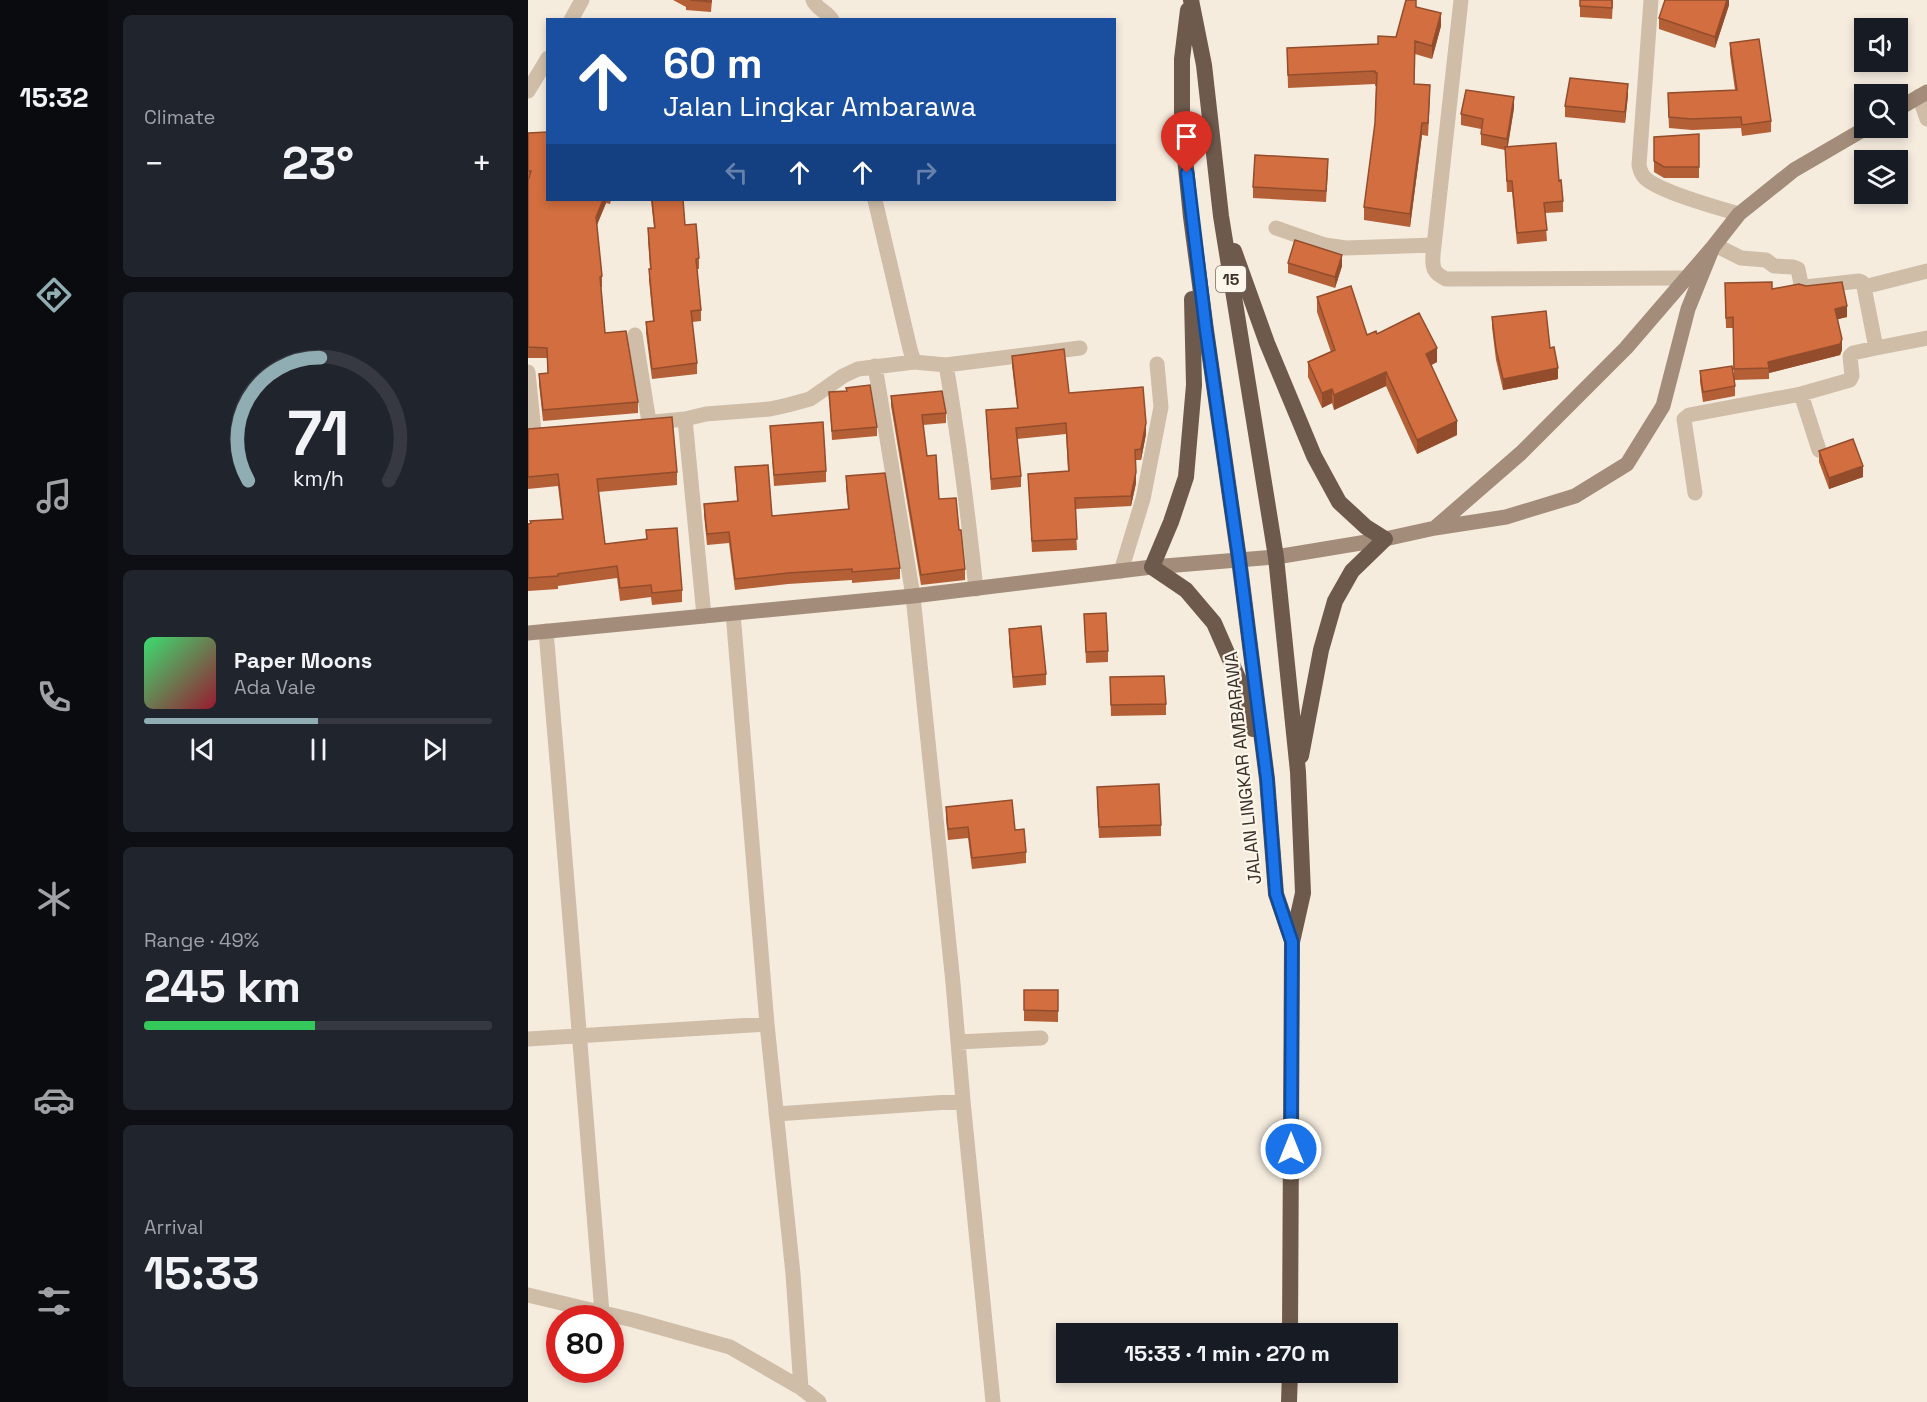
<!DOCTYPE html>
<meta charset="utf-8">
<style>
body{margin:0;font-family:"Space Grotesk",sans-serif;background:#20242c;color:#f1f3f6;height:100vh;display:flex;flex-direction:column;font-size:22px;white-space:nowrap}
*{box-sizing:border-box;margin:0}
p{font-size:20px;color:#9ea1a6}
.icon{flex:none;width:33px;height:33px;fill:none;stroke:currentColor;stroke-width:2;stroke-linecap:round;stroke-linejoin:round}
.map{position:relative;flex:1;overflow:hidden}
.details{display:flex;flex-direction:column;gap:15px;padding:15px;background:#0d0f14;width:420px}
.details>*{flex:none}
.guide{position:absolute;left:18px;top:18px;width:570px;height:183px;border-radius:0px;box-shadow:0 3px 9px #0003;background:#1a4fa0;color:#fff;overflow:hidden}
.fabs{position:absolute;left:1326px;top:18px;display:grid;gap:12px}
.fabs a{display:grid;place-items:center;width:54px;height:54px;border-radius:0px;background:#171b24;box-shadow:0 3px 9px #0003;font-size:30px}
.speed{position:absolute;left:18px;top:1305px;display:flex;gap:12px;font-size:30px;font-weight:700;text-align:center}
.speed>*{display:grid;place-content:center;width:78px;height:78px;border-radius:50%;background:#171b24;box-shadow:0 3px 9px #0003;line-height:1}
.speed .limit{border:9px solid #d22;background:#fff;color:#111}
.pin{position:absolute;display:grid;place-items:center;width:51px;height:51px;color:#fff;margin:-62px -26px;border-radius:50% 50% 50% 0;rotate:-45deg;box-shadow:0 0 6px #0007}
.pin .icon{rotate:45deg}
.me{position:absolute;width:66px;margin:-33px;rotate:0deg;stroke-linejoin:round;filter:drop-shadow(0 0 4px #0008)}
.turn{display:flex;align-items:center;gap:21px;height:126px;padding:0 18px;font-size:27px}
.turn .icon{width:78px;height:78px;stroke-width:2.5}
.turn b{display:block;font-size:42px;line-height:51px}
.lanes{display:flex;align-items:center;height:57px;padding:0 18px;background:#0003;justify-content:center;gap:30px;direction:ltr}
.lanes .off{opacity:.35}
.big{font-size:45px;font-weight:600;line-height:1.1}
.details .card{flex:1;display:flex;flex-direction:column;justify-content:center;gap:9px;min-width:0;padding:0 21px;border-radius:9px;background:#20242c}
.details .dial{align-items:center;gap:0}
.dial svg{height:156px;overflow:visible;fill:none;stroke:#363941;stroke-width:7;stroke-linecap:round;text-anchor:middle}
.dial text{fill:#f1f3f6;stroke:none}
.song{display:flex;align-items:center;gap:18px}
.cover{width:72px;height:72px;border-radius:9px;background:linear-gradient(135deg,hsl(140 70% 55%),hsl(350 70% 35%))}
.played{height:6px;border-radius:3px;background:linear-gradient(90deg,#90adb3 50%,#363941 50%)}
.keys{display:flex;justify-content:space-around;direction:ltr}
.heat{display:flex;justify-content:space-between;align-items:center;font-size:33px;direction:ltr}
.charge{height:9px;border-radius:4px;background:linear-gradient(90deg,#34c759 49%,#363941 0)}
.trip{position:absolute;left:528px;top:1323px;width:342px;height:60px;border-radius:0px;background:#171b24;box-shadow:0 3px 9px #0003;font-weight:600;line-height:60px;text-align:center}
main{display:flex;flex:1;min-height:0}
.tab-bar{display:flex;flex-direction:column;width:108px;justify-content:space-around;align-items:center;background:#090b0e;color:#9ea1a6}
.tab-bar .icon{width:42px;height:42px}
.tab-bar .active{color:#90adb3}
.tab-bar b{font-size:27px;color:#f1f3f6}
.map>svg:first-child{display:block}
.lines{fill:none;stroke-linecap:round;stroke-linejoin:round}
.minor{stroke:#cfbda8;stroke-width:15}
.secondary{stroke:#a38c79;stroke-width:15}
.trunk{stroke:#6e5a4c;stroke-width:16}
.wall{fill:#b55f36}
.shaded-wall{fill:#934d2c}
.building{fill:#d26e3f;stroke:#934d2c;stroke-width:1.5}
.route-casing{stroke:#114b97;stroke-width:15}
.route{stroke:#1a73e8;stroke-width:10}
.labels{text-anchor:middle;stroke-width:4.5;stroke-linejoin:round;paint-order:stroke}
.shield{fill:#fcf6eb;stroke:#756b63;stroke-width:1.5}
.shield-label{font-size:16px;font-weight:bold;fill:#3b3029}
.street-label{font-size:18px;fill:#3b3029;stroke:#fcf6eb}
</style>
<main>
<nav class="tab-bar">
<b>15:32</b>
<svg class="icon active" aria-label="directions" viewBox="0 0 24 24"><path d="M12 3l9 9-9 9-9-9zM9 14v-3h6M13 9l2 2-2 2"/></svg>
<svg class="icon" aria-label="music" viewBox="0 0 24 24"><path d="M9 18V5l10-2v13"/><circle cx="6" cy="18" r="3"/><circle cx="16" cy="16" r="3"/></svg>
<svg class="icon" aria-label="phone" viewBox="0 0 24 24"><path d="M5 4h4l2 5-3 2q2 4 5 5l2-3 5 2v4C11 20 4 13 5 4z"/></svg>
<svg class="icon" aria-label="climate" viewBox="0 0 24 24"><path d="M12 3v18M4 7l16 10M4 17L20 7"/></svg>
<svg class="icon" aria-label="car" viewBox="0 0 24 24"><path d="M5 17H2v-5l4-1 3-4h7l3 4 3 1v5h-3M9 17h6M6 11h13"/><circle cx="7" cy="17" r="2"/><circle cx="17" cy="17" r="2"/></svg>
<svg class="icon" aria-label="filters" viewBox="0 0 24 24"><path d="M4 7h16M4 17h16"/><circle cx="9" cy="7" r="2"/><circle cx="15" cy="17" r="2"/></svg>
</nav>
<section class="details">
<div class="card"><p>Climate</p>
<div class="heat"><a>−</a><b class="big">23°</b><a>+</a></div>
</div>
<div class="card dial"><svg viewBox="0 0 100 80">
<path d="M14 69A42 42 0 1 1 86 69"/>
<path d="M14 69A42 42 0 0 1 51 6" stroke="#90adb3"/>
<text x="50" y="56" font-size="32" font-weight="700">71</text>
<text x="50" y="72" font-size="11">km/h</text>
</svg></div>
<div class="card">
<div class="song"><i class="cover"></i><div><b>Paper Moons</b><p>Ada Vale</p></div></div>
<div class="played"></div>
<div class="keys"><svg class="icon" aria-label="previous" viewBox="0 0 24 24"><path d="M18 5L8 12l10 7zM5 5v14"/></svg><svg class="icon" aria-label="pause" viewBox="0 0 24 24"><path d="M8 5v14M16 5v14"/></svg><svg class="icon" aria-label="next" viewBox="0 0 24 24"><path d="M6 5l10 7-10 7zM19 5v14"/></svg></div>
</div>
<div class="card"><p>Range · 49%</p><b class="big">245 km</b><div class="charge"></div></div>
<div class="card"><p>Arrival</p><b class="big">15:33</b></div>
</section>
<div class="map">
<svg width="1399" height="1402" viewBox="0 0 1399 1402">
<rect width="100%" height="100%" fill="#f5ecde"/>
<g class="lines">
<path class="minor" d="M285 0C288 9 299 11 304 20
M933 0 905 255C904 269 906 273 918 279L1156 278
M1123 0 1111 165C1112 170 1113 174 1117 178 1132 192 1190 208 1211 214
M43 20 54 0
M0 91 20 58
M1391 96 1399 119
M347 200 382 349 386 362 418 365 552 348
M748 228 797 245 818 248 906 245
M1187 245 1213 258 1238 260 1246 266 1265 267 1270 269 1273 284 1277 287 1331 281 1334 282 1336 287 1399 271
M107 335 121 422
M1348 348 1399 338
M418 365C431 440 440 514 448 589
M347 366 385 596 425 983 435 1101 465 1402
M0 372 6 432
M1273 394 1291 450
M157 419 178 414 242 409 260 405 282 399 315 376 330 369 386 362
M126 422 157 419 176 616
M1167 493 1156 419 1161 415 1273 394 1322 380 1324 376 1322 356 1325 353 1348 348 1336 287
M593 571 615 499 633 407 629 364
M205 613 239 1024 265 1274 273 1388 291 1402
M18 631C38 858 54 1085 74 1313
M0 1039 239 1024
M430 1042 513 1038
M248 1114 435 1101
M0 1295 105 1320 202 1347 273 1388"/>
<path class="secondary" d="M1370 109 1399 92
M908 527 993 453 1098 348 1185 247 1211 214 1266 170 1338 128
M0 633 385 596 624 567 748 557 857 539 907 528 978 517 1047 496 1099 464 1135 406 1160 309 1185 247"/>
<path class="trunk" d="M663 0 676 65 693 216 748 557 770 772 775 893 764 942 762 1334
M660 10 654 59V128L663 217 678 330 711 559 739 779 748 894 764 941
M706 251 739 343 786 456 811 502 838 527 857 539 824 571 807 601 793 650 773 756
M664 299 666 385 658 477 643 522 624 567 658 590 686 623 710 678 725 729
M761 1402 762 1372"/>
</g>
<path class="wall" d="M145 0H184L183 12 158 10V7Z
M1085 0 1084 19 1052 17V6Z
M1201 0V5L1187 48 1131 29V18Z
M888 7 913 26 904 59 887 54 886 84 902 98 900 136 894 135 882 227 836 220V207L847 123 848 86H847V84L760 88 759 48 850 44 868 37Z
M1202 43 1243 121V132L1214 136 1213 128 1164 130 1141 128 1140 104 1207 90 1202 54Z
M1100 95 1097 123 1037 117V106Z
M986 108 980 146 1031 181 1035 201V212L1017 213 1019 241 989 244 984 192H979L977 150 953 145V129L933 125V114Z
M0 133 20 200H83L82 204 78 203 69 225 74 276V287H73L77 333 110 402V413L15 421 11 384V374L20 373 19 358H0Z
M1171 134V178H1136L1126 172V137Z
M800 170 798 202 725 198V187Z
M123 200H155L157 225 171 258V269H169L173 310V321L164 322 169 363V374L124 379 118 333V322L125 321 121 280V269H122L120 239V228H126Z
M760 263 814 266 807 288 760 273Z
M1244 289 1319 317 1309 319 1314 350 1312 355 1241 373V379L1206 380 1205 328H1198L1197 294Z
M789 297 839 335 849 334 909 362 903 365 929 435 889 454 858 386 806 410 804 403 794 408 780 377V362L803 352 789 312Z
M964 317 1030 379 975 390 968 360 964 327Z
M484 356 541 393 618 434 613 460H608V483L603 506 547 509 549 550 504 552 500 474 540 471 538 434 489 439 493 476V487L463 490 458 410 489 408 484 366Z
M1172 371 1207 386V396L1175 402 1172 382Z
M301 392 349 427V436L304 440Z
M363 396 418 413V423L395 425 399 456 411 499 431 530 437 569V580L393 585 363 406Z
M242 426 298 471V482L246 486Z
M0 429 149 472V485L70 492 77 544 118 540V530L154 590V602L124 605 123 597 92 601 89 578 30 586V589L0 591V524L34 519 30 486 0 489Z
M1291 451 1335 477 1301 489 1291 462Z
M207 467 244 516 320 509 318 487V476L372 568V579L324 583V580L260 584 207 590 201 543 179 545 176 515V504L209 501Z
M556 614 580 651V662L558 663Z
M481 629 518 674V685L485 688 481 640Z
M582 677 638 704V715L583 716Z
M569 798 633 825V836L571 838Z
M418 807 487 830 498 852V863L444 869 440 838 420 840 418 818Z
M496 990H530V1022L496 1021Z"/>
<path class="shaded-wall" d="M1199 0H1201V5L1187 48V37Z
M913 13V26L904 59V46Z
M1100 84V95L1097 123V112Z
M986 97V108L979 150V139Z
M894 123V135L882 227V214Z
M75 200H78V203L68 227V217Z
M814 255V266L807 288V277Z
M1319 306V317L1307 320V309Z
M1314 339V350L1312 355 1241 373 1240 362Z
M909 348V362L898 368V354Z
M1030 368V379L975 390V379Z
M858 372V386L806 410V395Z
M804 389V403L794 408V393Z
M929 421V435L889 454V440Z
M618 423V434L613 460V449Z
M1335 466V477L1301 489V478Z
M608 472V483L603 506V496Z"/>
<path class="building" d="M162 0H183V2Z
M878 0H888V7L913 13 904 46 887 41 886 84 902 85 900 123H894L882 214 836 207 847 123 849 73H847V71L760 75 759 48 850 44V36L868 37Z
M1052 0H1084V8L1052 6Z
M1137 0H1199L1187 37 1131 18Z
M1231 39 1243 121 1214 125 1213 117 1164 119 1141 117 1140 93 1209 90 1202 43Z
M1042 78 1100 84 1097 112 1037 106Z
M938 90 986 97 979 139 953 134 955 119 933 114Z
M20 132V200H75L68 217 74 276 72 277 77 333 98 331 110 402 15 410 11 374 20 373 19 348 0 347V181L3 171H0V133Z
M1171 134V167H1136L1126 161V137Z
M1028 143 1031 181 1033 180 1035 201 1016 203 1019 230 989 233 984 181H979L977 147Z
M727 155 800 159 798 191 725 187Z
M124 200H155L157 225 168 224 171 258 168 259 173 310 163 311 169 363 124 369 118 322 126 321 121 269H123L120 228H127Z
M767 240 814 255 807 277 760 263Z
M1244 282V289L1271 284 1278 286 1314 282 1319 306 1307 309 1314 339 1312 344 1240 362 1241 368 1206 369 1205 317 1198 318 1197 283Z
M823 286 839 335 848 331 849 334 891 313 909 348 898 354 929 421 889 440 858 372 806 395 804 389 794 393 780 362 807 350 789 297Z
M1018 311 1022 348 1026 347 1030 368 975 379 968 349 964 317Z
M536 349 541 393 615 387 618 423 613 449 607 450 608 472 603 496 547 498 549 539 504 541 500 474 541 471 538 423 488 428 493 476 463 479 458 410 490 408 484 356Z
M1204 366 1207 386 1175 392 1172 371Z
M342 385 349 427 304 431 301 392 319 391 318 388Z
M414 391 418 413 394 415 399 456 408 455 411 499 428 498 431 530H433L437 569 393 575 363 396Z
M144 417 149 472 69 479 77 544 119 539 118 530 149 528 154 590 124 593 123 585 92 588 89 566 30 574V576L0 578V524L3 523 2 521 35 519 30 474 0 477V429Z
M295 422 298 471 246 475 242 426Z
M1325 439 1335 466 1301 478 1291 451Z
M240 465 244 516 321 509 318 476 357 473 372 568 324 572V569L260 573 207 579 201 532 179 534 176 504 210 501 207 467Z
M578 613 580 651 558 652 556 614Z
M513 626 518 674 485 677 481 629Z
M636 676 638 704 583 705 582 677Z
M631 784 633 825 571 827 569 787Z
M484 800 487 830 496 829 498 852 444 858 440 827 420 829 418 807Z
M496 990H530V1011L496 1010Z"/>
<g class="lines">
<g class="route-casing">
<path id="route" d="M659 173 678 330 711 559 739 779 748 894 764 942 763 1149"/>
</g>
<use href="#route" class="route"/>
</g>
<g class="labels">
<rect class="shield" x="688" y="266" width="30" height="26" rx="4.5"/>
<g class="shield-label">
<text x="703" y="285">15</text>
</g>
<g class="street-label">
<text transform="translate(715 768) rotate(-96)" y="6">JALAN LINGKAR AMBARAWA</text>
</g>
</g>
</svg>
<div class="fabs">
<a><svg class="icon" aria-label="sound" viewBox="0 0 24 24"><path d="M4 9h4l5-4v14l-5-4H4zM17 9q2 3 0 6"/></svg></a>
<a><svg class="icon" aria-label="search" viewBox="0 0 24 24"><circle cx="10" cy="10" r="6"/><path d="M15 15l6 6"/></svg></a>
<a><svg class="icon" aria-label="layers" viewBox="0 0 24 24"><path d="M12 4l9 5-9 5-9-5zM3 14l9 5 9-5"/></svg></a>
</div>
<div class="speed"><div class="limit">80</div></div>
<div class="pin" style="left:659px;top:173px;background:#d93025"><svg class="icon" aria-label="arrive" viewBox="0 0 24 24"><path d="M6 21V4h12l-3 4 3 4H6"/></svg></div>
<svg class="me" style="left:763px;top:1149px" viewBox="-20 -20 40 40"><circle r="17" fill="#1a73e8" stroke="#fff" stroke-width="3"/><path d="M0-11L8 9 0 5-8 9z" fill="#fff"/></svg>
<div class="trip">15:33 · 1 min · 270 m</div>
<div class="guide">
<div class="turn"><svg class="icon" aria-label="ahead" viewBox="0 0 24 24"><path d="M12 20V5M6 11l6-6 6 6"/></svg><div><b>60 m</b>Jalan Lingkar Ambarawa</div></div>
<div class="lanes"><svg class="icon off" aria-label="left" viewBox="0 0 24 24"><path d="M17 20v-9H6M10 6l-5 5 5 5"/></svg><svg class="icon" aria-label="ahead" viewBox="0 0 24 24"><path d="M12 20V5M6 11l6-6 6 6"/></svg><svg class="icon" aria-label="ahead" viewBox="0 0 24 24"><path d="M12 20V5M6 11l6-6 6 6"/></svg><svg class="icon off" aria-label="right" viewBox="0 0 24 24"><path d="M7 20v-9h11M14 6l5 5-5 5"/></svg></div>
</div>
</div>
</main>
